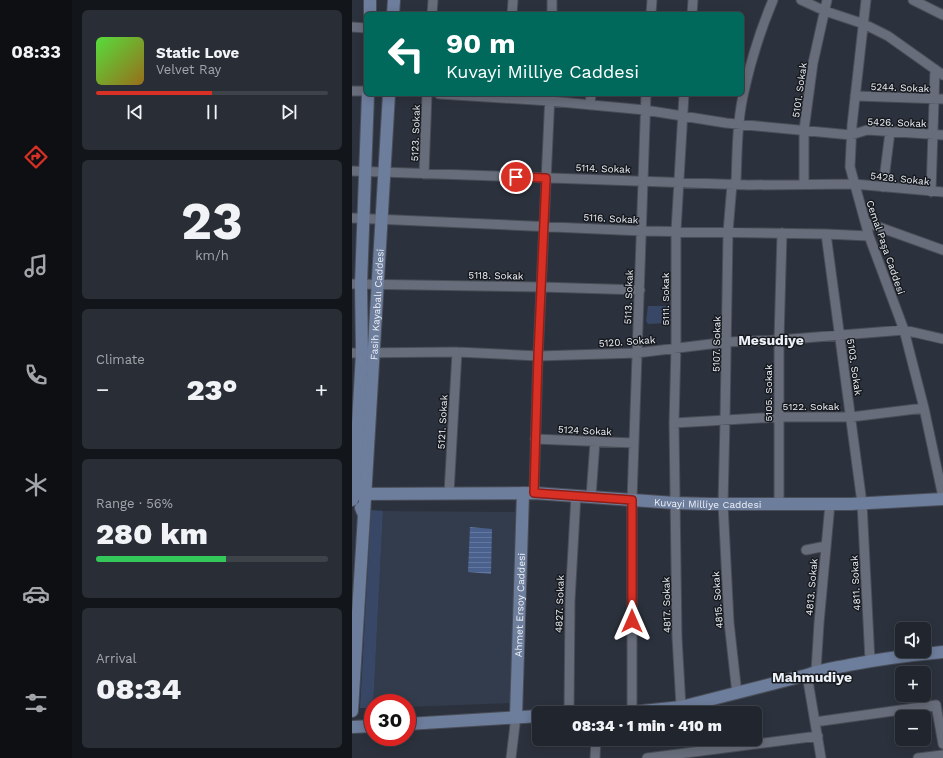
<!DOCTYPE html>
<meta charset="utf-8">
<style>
body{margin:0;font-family:"Work Sans",sans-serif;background:#292e36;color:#f1f3f6;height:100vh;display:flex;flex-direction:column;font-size:15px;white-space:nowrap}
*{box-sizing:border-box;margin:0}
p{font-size:13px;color:#a2a5aa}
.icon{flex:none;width:22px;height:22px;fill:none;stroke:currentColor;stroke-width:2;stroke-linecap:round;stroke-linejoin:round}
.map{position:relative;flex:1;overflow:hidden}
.side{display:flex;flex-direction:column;gap:10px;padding:10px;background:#121519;width:280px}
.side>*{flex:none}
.top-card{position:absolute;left:12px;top:12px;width:380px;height:84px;border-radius:6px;box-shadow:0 2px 10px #0003,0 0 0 1px #3e434a;background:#00695c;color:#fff;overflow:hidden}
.controls{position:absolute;left:543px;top:622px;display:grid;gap:8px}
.controls a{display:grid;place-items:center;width:36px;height:36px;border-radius:6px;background:#21262e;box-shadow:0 2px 10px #0003,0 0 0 1px #3e434a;font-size:20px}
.speed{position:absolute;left:12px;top:694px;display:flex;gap:8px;font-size:20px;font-weight:700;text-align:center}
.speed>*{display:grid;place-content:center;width:52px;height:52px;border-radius:50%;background:#21262e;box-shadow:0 2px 10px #0003,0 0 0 1px #3e434a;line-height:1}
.speed .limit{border:6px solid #d22;background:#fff;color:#111}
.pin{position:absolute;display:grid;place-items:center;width:34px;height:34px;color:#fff;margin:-17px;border:2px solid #fff;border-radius:50%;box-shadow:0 1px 4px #0007}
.me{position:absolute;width:44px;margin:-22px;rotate:0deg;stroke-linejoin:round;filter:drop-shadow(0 0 3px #0008)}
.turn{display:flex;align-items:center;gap:14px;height:84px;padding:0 16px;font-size:18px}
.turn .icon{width:52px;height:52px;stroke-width:2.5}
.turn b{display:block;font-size:28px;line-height:34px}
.big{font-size:30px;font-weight:800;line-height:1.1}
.side .widget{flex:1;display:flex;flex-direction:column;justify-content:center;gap:6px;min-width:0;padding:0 14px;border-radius:6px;background:#292e36}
.side .dial{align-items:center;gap:0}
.dial b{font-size:52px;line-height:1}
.song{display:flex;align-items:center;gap:12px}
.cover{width:48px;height:48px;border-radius:6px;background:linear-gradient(135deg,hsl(110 70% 55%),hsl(40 70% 35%))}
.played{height:4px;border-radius:2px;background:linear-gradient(90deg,#d93025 50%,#3e434a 50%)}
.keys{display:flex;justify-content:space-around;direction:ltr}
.heat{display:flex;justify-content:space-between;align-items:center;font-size:22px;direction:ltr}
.charge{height:6px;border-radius:3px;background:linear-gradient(90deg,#34c759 56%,#3e434a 0)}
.trip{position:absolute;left:180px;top:706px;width:230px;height:40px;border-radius:6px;background:#21262e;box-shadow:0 2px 10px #0003,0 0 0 1px #3e434a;font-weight:800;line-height:40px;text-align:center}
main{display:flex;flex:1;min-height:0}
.tab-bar{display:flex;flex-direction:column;width:72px;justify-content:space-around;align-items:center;background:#0d0f12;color:#a2a5aa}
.tab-bar .icon{width:28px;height:28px}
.tab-bar .selected{color:#d93025}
.tab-bar b{font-size:18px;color:#f1f3f6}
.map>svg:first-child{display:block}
.built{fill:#333c4c}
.green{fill:#384765}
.water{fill:url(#water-rules)}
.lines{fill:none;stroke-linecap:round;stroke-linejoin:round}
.street-casing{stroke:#494d57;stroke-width:11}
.secondary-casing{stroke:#494d57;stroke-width:14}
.street{stroke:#676d7a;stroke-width:9}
.secondary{stroke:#6d7d9c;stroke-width:12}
.route-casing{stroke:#8d1f18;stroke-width:10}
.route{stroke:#d93025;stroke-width:7}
.labels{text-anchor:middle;stroke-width:3;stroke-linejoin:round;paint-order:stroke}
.street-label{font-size:10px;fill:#ecf0f7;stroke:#171a1f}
.district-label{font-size:14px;font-weight:bold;fill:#ecf0f7;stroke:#171a1f}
</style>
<main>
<nav class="tab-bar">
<b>08:33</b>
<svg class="icon selected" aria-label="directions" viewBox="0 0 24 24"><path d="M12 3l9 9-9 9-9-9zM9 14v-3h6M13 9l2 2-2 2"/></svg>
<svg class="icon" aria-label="music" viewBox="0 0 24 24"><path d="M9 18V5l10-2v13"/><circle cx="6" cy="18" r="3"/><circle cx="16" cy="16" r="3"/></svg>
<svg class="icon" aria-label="phone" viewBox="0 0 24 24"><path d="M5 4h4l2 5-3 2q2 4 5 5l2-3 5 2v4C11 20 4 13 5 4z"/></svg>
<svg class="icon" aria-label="climate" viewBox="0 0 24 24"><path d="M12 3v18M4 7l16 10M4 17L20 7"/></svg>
<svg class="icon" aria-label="car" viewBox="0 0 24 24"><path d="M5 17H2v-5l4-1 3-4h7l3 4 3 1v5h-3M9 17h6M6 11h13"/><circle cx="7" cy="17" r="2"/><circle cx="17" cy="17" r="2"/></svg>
<svg class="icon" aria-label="filters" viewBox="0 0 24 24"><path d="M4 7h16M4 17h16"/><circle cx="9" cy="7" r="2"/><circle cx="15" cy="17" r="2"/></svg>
</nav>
<section class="side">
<div class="widget">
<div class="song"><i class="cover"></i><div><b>Static Love</b><p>Velvet Ray</p></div></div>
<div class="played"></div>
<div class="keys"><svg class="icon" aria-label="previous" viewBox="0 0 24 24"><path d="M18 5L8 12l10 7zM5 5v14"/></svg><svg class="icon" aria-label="pause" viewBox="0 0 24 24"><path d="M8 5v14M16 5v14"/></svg><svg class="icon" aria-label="next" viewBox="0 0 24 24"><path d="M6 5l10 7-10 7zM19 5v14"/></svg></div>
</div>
<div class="widget dial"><b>23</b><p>km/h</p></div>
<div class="widget"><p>Climate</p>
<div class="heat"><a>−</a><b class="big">23°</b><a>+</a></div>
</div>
<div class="widget"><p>Range · 56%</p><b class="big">280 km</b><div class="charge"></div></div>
<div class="widget"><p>Arrival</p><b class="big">08:34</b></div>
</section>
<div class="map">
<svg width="591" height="758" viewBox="0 0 591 758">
<defs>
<pattern id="water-rules" width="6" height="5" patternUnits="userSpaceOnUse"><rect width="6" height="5" fill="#4a618e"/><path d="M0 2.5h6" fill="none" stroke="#64789f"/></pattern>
</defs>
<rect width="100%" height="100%" fill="#2c323d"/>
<path class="built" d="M31 511 164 512 160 703 55 707V703H21Z"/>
<path class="green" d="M296 306H316L319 308 318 319 317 323 296 324 294 321Z
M19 510 31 511 21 708H8Z"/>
<path class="water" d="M118 527 140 529 139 574 116 572Z"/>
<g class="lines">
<g class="street-casing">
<path id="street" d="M449 0 473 11 512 24 536 36 591 75
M514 0 500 125 498 167 517 236 552 330 572 408 591 497
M561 0 591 15
M80 14 81 0
M160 14 161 0
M200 14V0
M299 14 300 0
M340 14 341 0
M0 27 14 28
M0 91H14
M87 94 198 101 293 110 374 123 499 135 515 130 591 135
M503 96 591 99
M238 105 239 94
M0 171 397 185 502 184 591 192
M72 174 75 94
M380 184 376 232 373 420 371 504 377 622 385 694
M384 184C385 155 385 124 391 96 398 63 408 31 421 0
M452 184V130L461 63 475 0
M531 187 538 132
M579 192 583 69
M0 218 290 231 474 234 517 236
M513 222 591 250
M474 234 510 503 518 661
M0 284 189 287 288 290
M0 353 105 352 186 356 285 353 375 342 427 340 552 330 591 339
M322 423 427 417H499L572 408
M183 439 282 443
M97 493 105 352
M182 493 186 356 198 94
M239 497 243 441
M427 504V340L430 233
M454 550 474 546
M464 671 467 623 478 504
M455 675 469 758
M329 707 325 637 322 423 324 347V231L332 94
M280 712V500L294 94
M217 713 218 601 224 495
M463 722 584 705 591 744
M159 758 164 716
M243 758 244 739
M295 758 466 736
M566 758 591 755"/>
</g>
<g class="secondary-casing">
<g id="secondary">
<path d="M18 14V0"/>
<path d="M41 14 42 0"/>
<path id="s1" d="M0 494 182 493 323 503 358 504H499L591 499"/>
<path d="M0 500 2 494 10 353 9 284 16 94"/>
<path id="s2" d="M12 515 37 94"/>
<path d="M0 711 12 515 9 508"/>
<path d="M271 713 329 707 455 675C468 670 483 668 497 665 528 659 559 655 591 652"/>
<path id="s3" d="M164 716 171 493"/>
<path d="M55 724 187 716"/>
<path d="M0 727 21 726"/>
</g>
</g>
<use href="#street" class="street"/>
<use href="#secondary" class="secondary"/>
</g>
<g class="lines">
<g class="route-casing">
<path id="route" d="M164 177 194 178 186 356 182 493 280 500V621"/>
</g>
<use href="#route" class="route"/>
</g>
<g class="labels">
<g class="street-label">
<text transform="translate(548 87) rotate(2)" y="4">5244. Sokak</text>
<text transform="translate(447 90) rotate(-82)" y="4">5101. Sokak</text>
<text transform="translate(545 122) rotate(2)" y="4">5426. Sokak</text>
<text transform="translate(63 133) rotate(-88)" y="4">5123. Sokak</text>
<text transform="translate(251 168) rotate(2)" y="4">5114. Sokak</text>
<text transform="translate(548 178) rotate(6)" y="4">5428. Sokak</text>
<text transform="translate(259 218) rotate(3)" y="4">5116. Sokak</text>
<text transform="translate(534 247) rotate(71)" y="4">Cemal Paşa Caddesi</text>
<text transform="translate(144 275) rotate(1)" y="4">5118. Sokak</text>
<text transform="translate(276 297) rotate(-88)" y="4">5113. Sokak</text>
<text transform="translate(313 299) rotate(-90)" y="4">5111. Sokak</text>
<text dy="4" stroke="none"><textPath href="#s2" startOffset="211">Fasih Kayabalı Caddesi</textPath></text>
<text transform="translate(275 341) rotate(-4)" y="4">5120. Sokak</text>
<text transform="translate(364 344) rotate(-89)" y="4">5107. Sokak</text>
<text transform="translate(503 367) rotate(82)" y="4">5103. Sokak</text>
<text transform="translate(416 393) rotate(-90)" y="4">5105. Sokak</text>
<text x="459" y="410">5122. Sokak</text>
<text transform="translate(90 422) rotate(-87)" y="4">5121. Sokak</text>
<text transform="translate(233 430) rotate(3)" y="4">5124 Sokak</text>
<text dy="4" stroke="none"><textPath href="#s1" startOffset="356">Kuvayi Milliye Caddesi</textPath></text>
<text transform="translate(503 583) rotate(-93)" y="4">4811. Sokak</text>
<text transform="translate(459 587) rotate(-85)" y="4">4813. Sokak</text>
<text transform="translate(365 600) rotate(-94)" y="4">4815. Sokak</text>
<text transform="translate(207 604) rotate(-88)" y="4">4827. Sokak</text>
<text dy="4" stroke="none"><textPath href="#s3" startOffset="111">Ahmet Ersoy Caddesi</textPath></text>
<text transform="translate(314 605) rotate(-91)" y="4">4817. Sokak</text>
</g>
<g class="district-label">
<text x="419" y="345">Mesudiye</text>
<text x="460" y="682">Mahmudiye</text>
</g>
</g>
</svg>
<div class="controls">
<a><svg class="icon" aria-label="sound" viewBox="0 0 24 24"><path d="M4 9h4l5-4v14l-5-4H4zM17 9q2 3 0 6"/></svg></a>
<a>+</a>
<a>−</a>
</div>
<div class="speed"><div class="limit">30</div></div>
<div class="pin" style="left:164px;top:177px;background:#d93025"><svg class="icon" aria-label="arrive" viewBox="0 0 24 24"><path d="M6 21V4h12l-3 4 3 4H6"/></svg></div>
<svg class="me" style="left:280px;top:621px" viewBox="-20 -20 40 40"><path d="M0-17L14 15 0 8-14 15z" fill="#d93025" stroke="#fff" stroke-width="4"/></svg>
<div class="trip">08:34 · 1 min · 410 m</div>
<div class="top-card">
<div class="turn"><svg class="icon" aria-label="left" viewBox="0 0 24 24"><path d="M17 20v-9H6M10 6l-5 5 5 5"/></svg><div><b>90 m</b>Kuvayi Milliye Caddesi</div></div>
</div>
</div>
</main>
